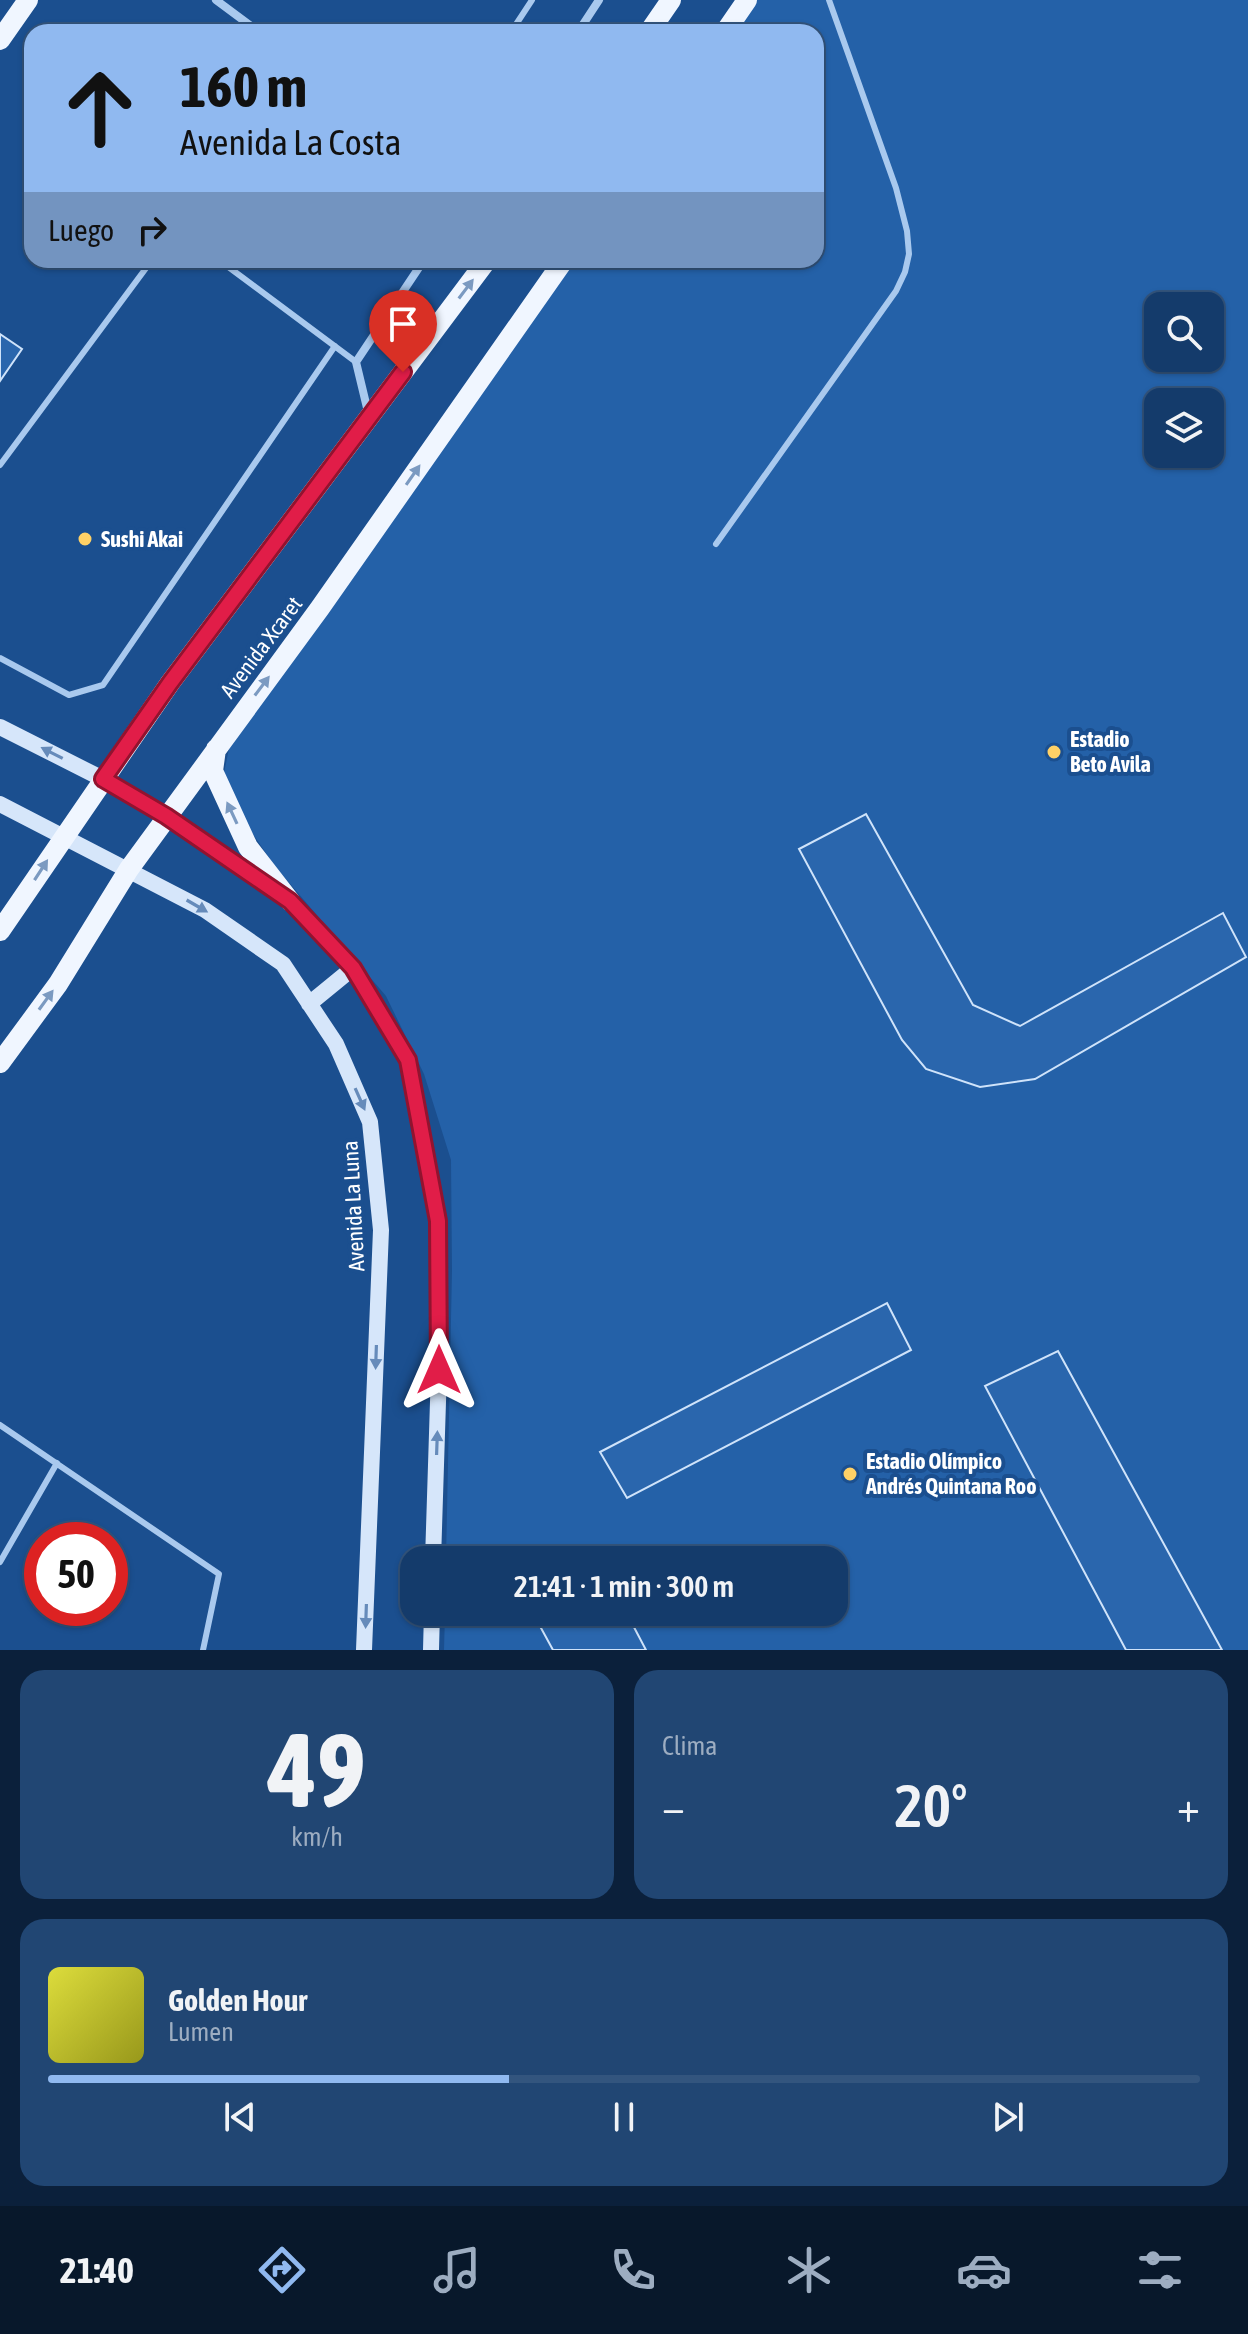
<!DOCTYPE html>
<html lang="es">
<meta charset="utf-8">
<style>
body{margin:0;font-family:"Asap Condensed",sans-serif;background:#214673;color:#f1f3f6;height:100vh;display:flex;flex-direction:column;font-size:30px;white-space:nowrap}
*{box-sizing:border-box;margin:0}
p{font-size:26px;color:#9dadc1}
.icon{flex:none;width:44px;height:44px;fill:none;stroke:currentColor;stroke-width:2;stroke-linecap:round;stroke-linejoin:round}
.map{position:relative;height:1650px;overflow:hidden}
.side{display:flex;flex-direction:column;gap:20px;padding:20px;background:#0b203b;flex:1}
.side>*{flex:none}
.hud{position:absolute;left:24px;top:24px;width:800px;height:244px;border-radius:24px;box-shadow:0 2px 6px #0004,0 0 0 2px #33557e;background:#90b9f0;color:#111;overflow:hidden}
.tools{position:absolute;left:1144px;top:292px;display:grid;gap:16px}
.tools a{display:grid;place-items:center;width:80px;height:80px;border-radius:16px;background:#143b6b;box-shadow:0 2px 6px #0004,0 0 0 2px #33557e;font-size:40px}
.speed{position:absolute;left:24px;top:1522px;display:flex;gap:16px;font-size:40px;font-weight:700;text-align:center}
.speed>*{display:grid;place-content:center;width:104px;height:104px;border-radius:50%;background:#143b6b;box-shadow:0 2px 6px #0004,0 0 0 2px #33557e;line-height:1}
.speed .limit{border:12px solid #d22;background:#fff;color:#111}
.pin{position:absolute;display:grid;place-items:center;width:68px;height:68px;color:#fff;margin:-82px -34px;border-radius:50% 50% 50% 0;rotate:-45deg;box-shadow:0 0 8px #0007}
.pin .icon{rotate:45deg}
.me{position:absolute;width:88px;margin:-44px;rotate:0deg;stroke-linejoin:round;filter:drop-shadow(0 0 6px #0008)}
.turn{display:flex;align-items:center;gap:28px;height:168px;padding:0 24px;font-size:36px}
.turn .icon{width:104px;height:104px;stroke-width:2.5}
.turn b{display:block;font-size:56px;line-height:68px}
.then{display:flex;align-items:center;height:76px;padding:0 24px;background:#0003;gap:16px;font-size:30px}
.big{font-size:60px;font-weight:600;line-height:1.1}
.side .card{flex:1;display:flex;flex-direction:column;justify-content:center;gap:12px;min-width:0;padding:0 28px;border-radius:24px;background:#214673}
.side .dial{align-items:center;gap:0}
.dial b{font-size:104px;line-height:1}
.song{display:flex;align-items:center;gap:24px}
.cover{width:96px;height:96px;border-radius:12px;background:linear-gradient(135deg,hsl(60 70% 55%),hsl(60 70% 35%))}
.played{height:8px;border-radius:4px;background:linear-gradient(90deg,#90b9f0 40%,#33557e 40%)}
.keys{display:flex;justify-content:space-around;direction:ltr}
.heat{display:flex;justify-content:space-between;align-items:center;font-size:44px;direction:ltr}
.side .tiles{flex:1;display:grid;gap:20px;grid-template-columns:1fr 1fr}
.card:last-child{grid-column:span 2}
.trip{position:absolute;left:400px;top:1546px;width:448px;height:80px;border-radius:24px;background:#143b6b;box-shadow:0 2px 6px #0004,0 0 0 2px #33557e;font-weight:600;line-height:80px;text-align:center}
.tabs{display:flex;height:128px;justify-content:space-around;align-items:center;background:#08182b;color:#9dadc1}
.tabs .icon{width:56px;height:56px}
.tabs .selected{color:#90b9f0}
.tabs b{font-size:36px;color:#f1f3f6}
.map>svg:first-child{display:block}
.green{fill:#2461a8;fill-rule:evenodd}
.building{fill:#2a66ad;stroke:#cfe3fa;stroke-width:2}
.lines{fill:none;stroke-linecap:round;stroke-linejoin:round}
.service{stroke:#a9c9ee;stroke-width:6}
.minor{stroke:#a9c9ee;stroke-width:8}
.secondary{stroke:#d6e6fa;stroke-width:16}
.primary{stroke:#f0f6ff;stroke-width:20}
.oneway{fill:#7b9ac1}
.oneway2{fill:#668bba}
.route-casing{stroke:#92132f;stroke-width:20}
.route{stroke:#e11d48;stroke-width:14}
.poi-dot{fill:#ffd166;stroke:#1b4f8f;stroke-width:3}
.labels{text-anchor:middle;stroke-width:8;stroke-linejoin:round;paint-order:stroke}
.poi-label{font-size:22px;font-weight:bold;fill:#fff;stroke:#1b4f8f;text-anchor:start}
.street-label{font-size:22px;fill:#fff;stroke:#1b4f8f}
</style>
<div class="map">
<svg width="1248" height="1650" viewBox="0 0 1248 1650">
<rect width="100%" height="100%" fill="#1b4f8f"/>
<path class="green" d="M755 0H1248V1650H444L445 1612H834V1560H446L452 1271 451 1160 424 1074 386 996 274 865 221 787 229 749 573 260H816V32H733ZM1158 306H1210V358H1158ZM1158 402H1210V454H1158Z"/>
<path class="building" d="M0 334 22 349 0 381Z
M866 814 973 1005 1020 1026 1223 913 1246 957 1035 1079 980 1087 926 1069 902 1040 799 849Z
M887 1303 911 1350 627 1498 600 1452Z
M1058 1351 1222 1650H1126L985 1386Z
M547 1612H626L646 1650H553L535 1617Z"/>
<g class="lines">
<path class="service" d="M511 32 532 0
M219 260 356 362
M0 465 152 260
M716 544 896 291 905 272 909 254 907 231 896 188 829 0
M0 658 69 695 103 685 335 346
M0 1425 219 1574 203 1650
M0 1562 57 1463"/>
<path class="minor" d="M216 0 259 32
M578 32 599 0
M368 412 356 362 424 260"/>
<path class="secondary" d="M0 727 103 779 166 816 290 901 353 968 408 1060 438 1221 439 1370 433 1560
M0 804 205 910 283 964 336 1044 370 1122 381 1230 364 1650
M309 1004 353 968
M431 1650 432 1612"/>
<path class="primary" d="M649 32 671 0
M725 32 747 0
M0 40 28 0
M216 749 213 771 248 847 290 901
M0 931 170 683 487 260
M0 1063 58 984 129 869 320 608 564 260"/>
</g>
<defs><path id="oneway-solid" d="M-6-.8H1V-3.2L6.5 0L1 3.2V.8H-6Z" transform="scale(2)"/></defs>
<g class="oneway">
<use href="#oneway-solid" transform="translate(466 289) rotate(-53)"/>
<use href="#oneway-solid" transform="translate(413 475) rotate(-55)"/>
<use href="#oneway-solid" transform="translate(262 686) rotate(-53)"/>
<use href="#oneway-solid" transform="translate(232 813) rotate(-115)"/>
<use href="#oneway-solid" transform="translate(41 870) rotate(-57)"/>
<use href="#oneway-solid" transform="translate(46 1000) rotate(-54)"/>
</g>
<g class="oneway2">
<use href="#oneway-solid" transform="translate(52 753) rotate(-153)"/>
<use href="#oneway-solid" transform="translate(197 906) rotate(30)"/>
<use href="#oneway-solid" transform="translate(360 1099) rotate(66)"/>
<use href="#oneway-solid" transform="translate(376 1357) rotate(92)"/>
<use href="#oneway-solid" transform="translate(437 1443) rotate(-88)"/>
<use href="#oneway-solid" transform="translate(366 1616) rotate(92)"/>
</g>
<g class="lines">
<g class="route-casing">
<path id="route" d="M403 372 170 683 103 779 166 816 290 901 353 968 408 1060 438 1221 439 1370"/>
</g>
<use href="#route" class="route"/>
</g>
<g class="poi-dot">
<circle cx="85" cy="539" r="8"/>
<circle cx="1054" cy="752" r="8"/>
<circle cx="850" cy="1474" r="8"/>
</g>
<g class="labels">
<g class="poi-label">
<text x="101" y="547">Sushi Akai</text>
<text x="1070" y="747">Estadio<tspan x="1070" dy="25">Beto Avila</tspan></text>
<text x="866" y="1469">Estadio Olímpico<tspan x="866" dy="25">Andrés Quintana Roo</tspan></text>
</g>
<g class="street-label">
<text transform="translate(261 647) rotate(-53)" y="8">Avenida Xcaret</text>
<text transform="translate(353 1206) rotate(-93)" y="8">Avenida La Luna</text>
</g>
</g>
</svg>
<div class="tools">
<a><svg class="icon" aria-label="search" viewBox="0 0 24 24"><circle cx="10" cy="10" r="6"/><path d="M15 15l6 6"/></svg></a>
<a><svg class="icon" aria-label="layers" viewBox="0 0 24 24"><path d="M12 4l9 5-9 5-9-5zM3 14l9 5 9-5"/></svg></a>
</div>
<div class="speed"><div class="limit">50</div></div>
<div class="pin" style="left:403px;top:372px;background:#d93025"><svg class="icon" aria-label="arrive" viewBox="0 0 24 24"><path d="M6 21V4h12l-3 4 3 4H6"/></svg></div>
<svg class="me" style="left:439px;top:1370px" viewBox="-20 -20 40 40"><path d="M0-17L14 15 0 8-14 15z" fill="#e11d48" stroke="#fff" stroke-width="4"/></svg>
<div class="trip">21:41 · 1 min · 300 m</div>
<div class="hud">
<div class="turn"><svg class="icon" aria-label="ahead" viewBox="0 0 24 24"><path d="M12 20V5M6 11l6-6 6 6"/></svg><div><b>160 m</b>Avenida La Costa</div></div>
<div class="then">Luego<svg class="icon" aria-label="right" viewBox="0 0 24 24"><path d="M7 20v-9h11M14 6l5 5-5 5"/></svg></div>
</div>
</div>
<section class="side">
<div class="tiles">
<div class="card dial"><b>49</b><p>km/h</p></div>
<div class="card"><p>Clima</p>
<div class="heat"><a>−</a><b class="big">20°</b><a>+</a></div>
</div>
<div class="card">
<div class="song"><i class="cover"></i><div><b>Golden Hour</b><p>Lumen</p></div></div>
<div class="played"></div>
<div class="keys"><svg class="icon" aria-label="previous" viewBox="0 0 24 24"><path d="M18 5L8 12l10 7zM5 5v14"/></svg><svg class="icon" aria-label="pause" viewBox="0 0 24 24"><path d="M8 5v14M16 5v14"/></svg><svg class="icon" aria-label="next" viewBox="0 0 24 24"><path d="M6 5l10 7-10 7zM19 5v14"/></svg></div>
</div>
</div>
</section>
<nav class="tabs">
<b>21:40</b>
<svg class="icon selected" aria-label="directions" viewBox="0 0 24 24"><path d="M12 3l9 9-9 9-9-9zM9 14v-3h6M13 9l2 2-2 2"/></svg>
<svg class="icon" aria-label="music" viewBox="0 0 24 24"><path d="M9 18V5l10-2v13"/><circle cx="6" cy="18" r="3"/><circle cx="16" cy="16" r="3"/></svg>
<svg class="icon" aria-label="phone" viewBox="0 0 24 24"><path d="M5 4h4l2 5-3 2q2 4 5 5l2-3 5 2v4C11 20 4 13 5 4z"/></svg>
<svg class="icon" aria-label="climate" viewBox="0 0 24 24"><path d="M12 3v18M4 7l16 10M4 17L20 7"/></svg>
<svg class="icon" aria-label="car" viewBox="0 0 24 24"><path d="M5 17H2v-5l4-1 3-4h7l3 4 3 1v5h-3M9 17h6M6 11h13"/><circle cx="7" cy="17" r="2"/><circle cx="17" cy="17" r="2"/></svg>
<svg class="icon" aria-label="filters" viewBox="0 0 24 24"><path d="M4 7h16M4 17h16"/><circle cx="9" cy="7" r="2"/><circle cx="15" cy="17" r="2"/></svg>
</nav>
